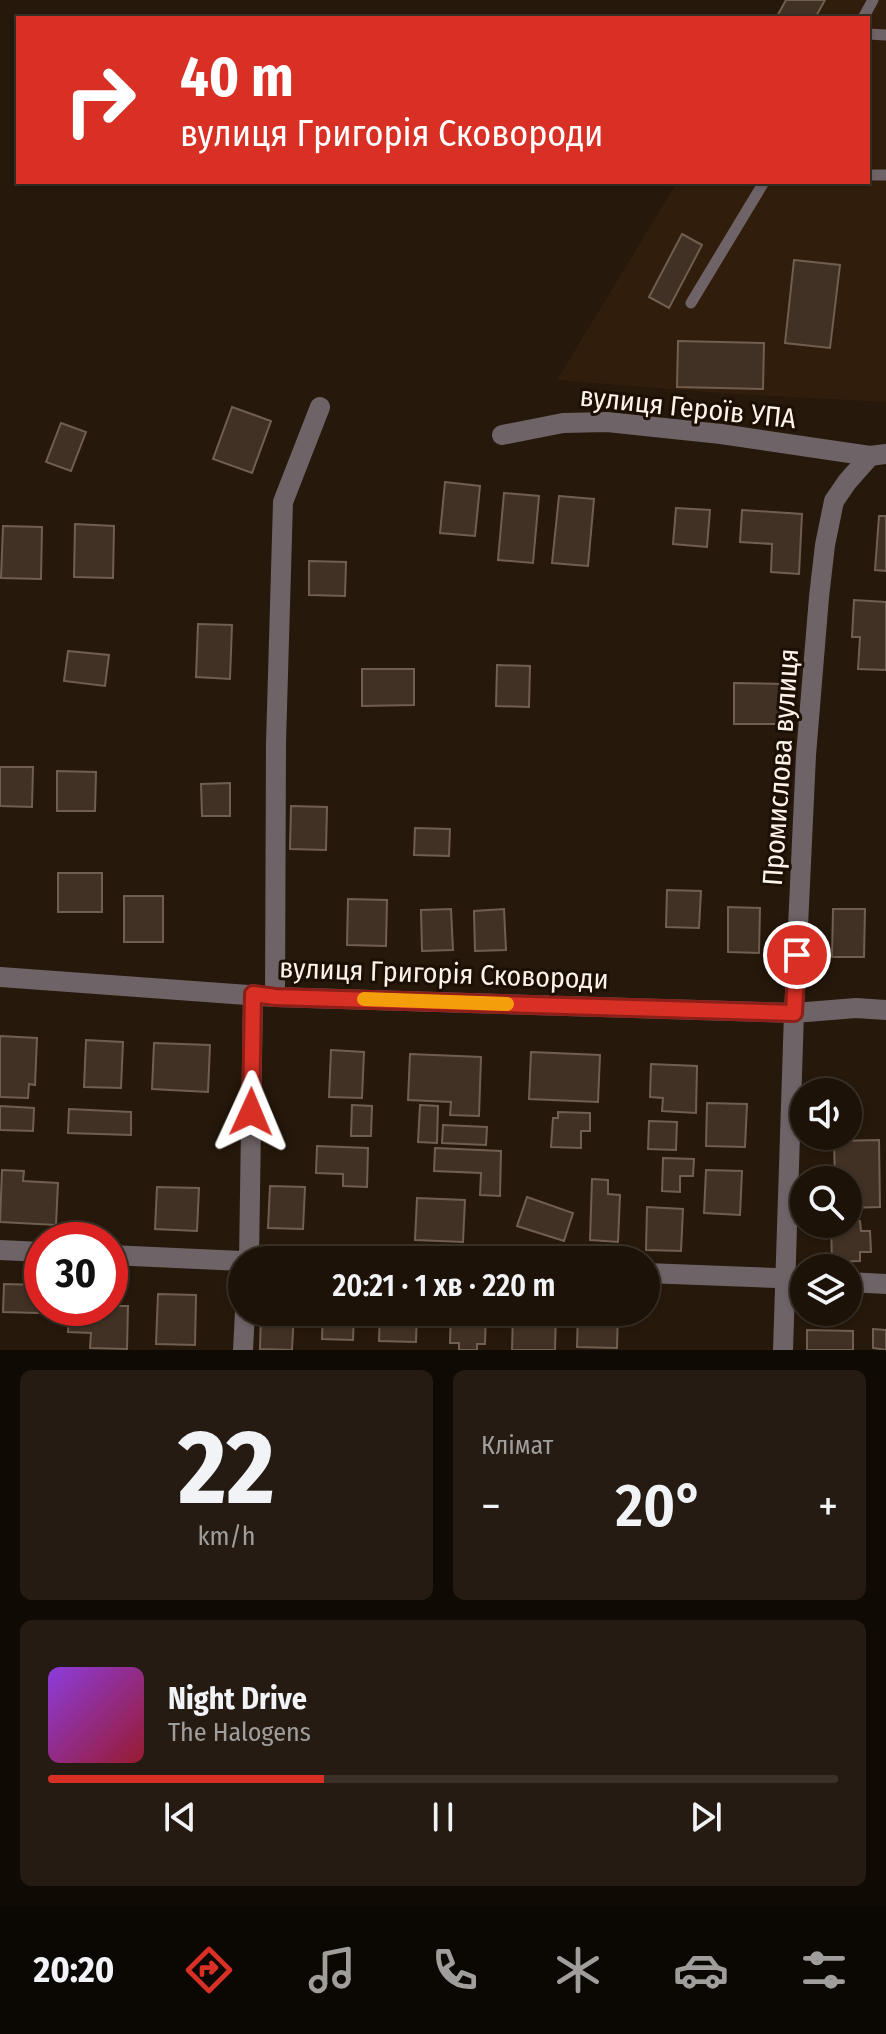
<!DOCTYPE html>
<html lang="uk">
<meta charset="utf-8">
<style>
body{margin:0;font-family:"Fira Sans Condensed",sans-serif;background:#251b12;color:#f1f3f6;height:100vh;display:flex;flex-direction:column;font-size:30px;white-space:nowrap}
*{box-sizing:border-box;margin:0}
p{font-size:26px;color:#a09e9c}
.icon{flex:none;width:44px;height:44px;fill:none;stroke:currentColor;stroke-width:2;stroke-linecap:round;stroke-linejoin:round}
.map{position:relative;height:1350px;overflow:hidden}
.details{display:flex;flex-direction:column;gap:20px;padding:20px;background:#0f0a04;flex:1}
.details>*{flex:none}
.hud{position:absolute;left:16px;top:16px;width:854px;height:168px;border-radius:0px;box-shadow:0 2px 6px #0004,0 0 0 2px #3a3229;background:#d93025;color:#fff;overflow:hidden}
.buttons{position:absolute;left:790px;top:1078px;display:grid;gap:16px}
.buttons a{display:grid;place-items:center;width:72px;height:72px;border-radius:50%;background:#1c1208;box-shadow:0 2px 6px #0004,0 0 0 2px #3a3229;font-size:40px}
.speed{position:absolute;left:24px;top:1222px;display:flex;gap:16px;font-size:40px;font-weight:700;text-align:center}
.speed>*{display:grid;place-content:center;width:104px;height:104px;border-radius:50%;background:#1c1208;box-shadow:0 2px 6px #0004,0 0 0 2px #3a3229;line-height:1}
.speed .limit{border:12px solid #d22;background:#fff;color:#111}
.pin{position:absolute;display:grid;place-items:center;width:68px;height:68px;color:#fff;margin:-34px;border:4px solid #fff;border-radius:50%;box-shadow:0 2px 8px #0007}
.me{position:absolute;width:88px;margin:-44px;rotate:1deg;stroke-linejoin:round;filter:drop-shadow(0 0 6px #0008)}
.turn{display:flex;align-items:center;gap:28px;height:168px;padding:0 32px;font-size:36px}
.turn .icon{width:104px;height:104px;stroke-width:2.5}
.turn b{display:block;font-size:56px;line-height:68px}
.big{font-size:60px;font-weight:600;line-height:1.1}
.details .widget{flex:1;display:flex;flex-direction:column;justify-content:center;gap:12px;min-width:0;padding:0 28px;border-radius:12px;background:#251b12}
.details .dial{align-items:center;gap:0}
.dial b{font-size:104px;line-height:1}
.song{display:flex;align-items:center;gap:24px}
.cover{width:96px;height:96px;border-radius:12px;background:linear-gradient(135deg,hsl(270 70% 55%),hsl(350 70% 35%))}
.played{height:8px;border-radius:4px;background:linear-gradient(90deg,#d93025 35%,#3a3229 35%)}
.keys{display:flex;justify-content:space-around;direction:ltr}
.heat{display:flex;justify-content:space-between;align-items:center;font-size:44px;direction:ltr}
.details .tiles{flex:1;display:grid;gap:20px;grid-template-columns:1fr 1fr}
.widget:last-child{grid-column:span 2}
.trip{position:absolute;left:228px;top:1246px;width:432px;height:80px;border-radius:40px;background:#1c1208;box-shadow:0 2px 6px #0004,0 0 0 2px #3a3229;font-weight:600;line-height:80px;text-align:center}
.menu{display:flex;height:128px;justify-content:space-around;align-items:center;background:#0b0703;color:#a09e9c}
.menu .icon{width:56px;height:56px}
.menu .selected{color:#d93025}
.menu b{font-size:36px;color:#f1f3f6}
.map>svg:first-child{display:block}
.built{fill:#311d0c}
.building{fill:#413124;stroke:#705f50;stroke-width:2}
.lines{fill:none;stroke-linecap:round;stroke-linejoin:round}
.service{stroke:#6e6366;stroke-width:11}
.minor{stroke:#6e6366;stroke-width:20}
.route-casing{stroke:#8d1f18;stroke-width:20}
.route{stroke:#d93025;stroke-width:14}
.slow{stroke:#f59e0b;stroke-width:14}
.labels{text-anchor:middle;stroke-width:6;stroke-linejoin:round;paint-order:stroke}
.street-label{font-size:28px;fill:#fdf3ea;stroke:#1c0f04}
</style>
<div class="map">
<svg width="886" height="1350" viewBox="0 0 886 1350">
<rect width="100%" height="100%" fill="#26180b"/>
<path class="built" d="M786 0H886V402L733 394 557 380 677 182H868V18H776Z"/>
<path class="building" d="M786 0H825L815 18H776Z
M682 234 702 245 669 308 649 297Z
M794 260 840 265 830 348 785 343Z
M678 341 764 343 763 389 677 387Z
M232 407 271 421 252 473 213 459Z
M61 423 86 432 71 471 46 462Z
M445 482 480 486 475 536 440 533Z
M504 493 539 496 533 563 498 560Z
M559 496 594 499 588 566 552 563Z
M676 508 710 510 707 547 673 544Z
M742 510 802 514 799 574 771 572 772 544 740 542Z
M879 516H886V571L875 570Z
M75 524 114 526 113 578 74 577Z
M3 526 42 527 41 579 1 578Z
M309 561 346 562 345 596 309 595Z
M854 600 886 602V670L858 669 860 637H852Z
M198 624 232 625 230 679 196 677Z
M68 651 109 655 105 686 64 681Z
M497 665 530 666 529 707 496 706Z
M362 669H414V705L362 706Z
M734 683 784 684V724H734Z
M0 767H33L32 807 0 806Z
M57 771 96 772 95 811H57Z
M230 783V816H202L201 784Z
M291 806 327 807 326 850 290 849Z
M415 828 450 829 449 856 414 855Z
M58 873H102V912H58Z
M667 890 701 891 699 928 666 927Z
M124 896H163V942H124Z
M348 899 387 900 386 946 347 945Z
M728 907 760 908 759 953 728 952Z
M451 909 453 950 422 951 421 910Z
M504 909 506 950 475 951 474 911Z
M833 909H865L864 957H832Z
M0 1036 37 1038 35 1085 29 1084 28 1098 0 1097Z
M86 1040 123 1042 121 1088 84 1087Z
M154 1043 210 1045 208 1092 152 1089Z
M331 1050 364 1052 362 1098 329 1097Z
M531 1052 600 1055 598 1102 529 1099Z
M410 1054 481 1057 479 1116 450 1115 451 1102 408 1100Z
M651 1064 697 1066 696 1113 662 1111 663 1098 650 1097Z
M707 1103 747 1104 745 1147 706 1146Z
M352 1105 372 1106 371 1136H351Z
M420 1105 438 1106 437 1143 418 1142Z
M0 1106 34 1108 33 1131 0 1130Z
M69 1109 131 1112V1135L68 1133Z
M558 1112 590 1113V1131H581V1148L551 1147 553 1118H558Z
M649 1121 677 1122 676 1150 648 1149Z
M443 1125 487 1127 486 1145 442 1143Z
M879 1140 880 1207 848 1208V1180H835L834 1141Z
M317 1146 368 1148 367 1187 343 1186V1174L316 1173Z
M435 1148 501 1151 500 1196 480 1195 481 1173 434 1171Z
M663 1158 694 1159 693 1176H680V1192L662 1191Z
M2 1170 24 1171 23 1181 58 1183 56 1225 0 1222Z
M706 1170 742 1171 740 1215 704 1213Z
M592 1179 608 1180V1194L620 1195 618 1242 590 1240Z
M270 1186 305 1187 303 1229 268 1228Z
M157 1187 199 1188 197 1231 155 1229Z
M527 1197 573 1213 564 1241 517 1226Z
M417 1198 465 1200 463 1242 415 1240Z
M647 1207 683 1209 681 1251 646 1250Z
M860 1221 861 1231H870L871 1252H860V1261L832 1262 831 1224H848V1222Z
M4 1284 39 1285 38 1313 3 1312Z
M158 1294 196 1295 195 1345 156 1344Z
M110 1306H128L127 1349 90 1348 91 1333 68 1332 69 1313 91 1314V1308H110Z
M261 1312H294L292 1350 260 1349Z
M323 1312H354L353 1340 322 1339Z
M380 1312H417L416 1342 379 1341Z
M451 1312H486L485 1344H477V1350H459V1343H450Z
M513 1312H556L555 1350H512Z
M578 1312H618L617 1348 577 1347Z
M873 1329 886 1330V1350L873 1348Z
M807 1330 853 1331V1350H807Z"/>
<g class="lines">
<path class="service" d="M863 18 873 0
M868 34 886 35
M868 175H886
M691 303 764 182"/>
<path class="minor" d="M502 435 563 423 607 422 721 434 870 456
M0 977 275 997 794 1013 856 1008 886 1010
M275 997 276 743 283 502 320 407
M0 1250 42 1252
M110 1255 242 1261
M249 1260 253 994
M646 1273 804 1279
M848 1282 886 1284
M243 1350 245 1312
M783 1350 794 1013 806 755 819 597 825 545 834 501 847 482 870 456 886 454"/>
</g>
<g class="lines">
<g class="route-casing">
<path id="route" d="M251 1112 253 994 275 997 794 1013 797 955"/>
</g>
<use href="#route" class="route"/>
<path class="slow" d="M364 999 507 1004"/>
</g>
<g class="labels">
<g class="street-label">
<text transform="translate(688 407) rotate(6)" y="10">вулиця Героїв УПА</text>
<text transform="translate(780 767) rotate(-86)" y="10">Промислова вулиця</text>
<text transform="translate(444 973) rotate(2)" y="10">вулиця Григорія Сковороди</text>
</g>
</g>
</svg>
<div class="buttons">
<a><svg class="icon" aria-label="sound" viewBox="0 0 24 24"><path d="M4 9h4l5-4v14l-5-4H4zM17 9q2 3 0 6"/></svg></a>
<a><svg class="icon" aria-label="search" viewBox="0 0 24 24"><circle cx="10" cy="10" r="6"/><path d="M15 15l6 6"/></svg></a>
<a><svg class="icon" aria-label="layers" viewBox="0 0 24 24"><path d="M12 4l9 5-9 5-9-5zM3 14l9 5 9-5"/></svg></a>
</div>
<div class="speed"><div class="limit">30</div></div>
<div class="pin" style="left:797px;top:955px;background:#d93025"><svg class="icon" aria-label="arrive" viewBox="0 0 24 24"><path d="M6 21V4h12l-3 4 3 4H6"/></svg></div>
<svg class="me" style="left:251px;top:1112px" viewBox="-20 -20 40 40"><path d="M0-17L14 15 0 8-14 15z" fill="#d93025" stroke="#fff" stroke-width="4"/></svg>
<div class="trip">20:21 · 1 хв · 220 m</div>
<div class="hud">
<div class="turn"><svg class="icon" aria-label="right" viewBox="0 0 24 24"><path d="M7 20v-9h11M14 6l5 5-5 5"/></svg><div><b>40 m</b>вулиця Григорія Сковороди</div></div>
</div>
</div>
<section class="details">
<div class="tiles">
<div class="widget dial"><b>22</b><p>km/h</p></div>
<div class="widget"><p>Клімат</p>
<div class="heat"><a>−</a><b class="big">20°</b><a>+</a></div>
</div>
<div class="widget">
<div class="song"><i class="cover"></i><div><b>Night Drive</b><p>The Halogens</p></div></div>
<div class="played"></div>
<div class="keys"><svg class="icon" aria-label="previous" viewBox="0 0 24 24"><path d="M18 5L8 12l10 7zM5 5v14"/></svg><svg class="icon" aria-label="pause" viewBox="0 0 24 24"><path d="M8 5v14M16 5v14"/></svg><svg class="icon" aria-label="next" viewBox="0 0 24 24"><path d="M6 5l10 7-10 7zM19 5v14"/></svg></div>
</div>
</div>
</section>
<nav class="menu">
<b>20:20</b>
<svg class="icon selected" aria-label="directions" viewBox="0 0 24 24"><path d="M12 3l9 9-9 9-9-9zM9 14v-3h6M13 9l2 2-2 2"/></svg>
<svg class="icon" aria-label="music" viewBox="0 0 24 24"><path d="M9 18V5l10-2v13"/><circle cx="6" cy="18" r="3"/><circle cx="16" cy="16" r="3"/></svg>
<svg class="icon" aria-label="phone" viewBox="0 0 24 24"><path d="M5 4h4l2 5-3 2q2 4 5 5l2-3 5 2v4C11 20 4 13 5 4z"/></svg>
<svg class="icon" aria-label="climate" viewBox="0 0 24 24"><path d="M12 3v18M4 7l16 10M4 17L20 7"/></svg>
<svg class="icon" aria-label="car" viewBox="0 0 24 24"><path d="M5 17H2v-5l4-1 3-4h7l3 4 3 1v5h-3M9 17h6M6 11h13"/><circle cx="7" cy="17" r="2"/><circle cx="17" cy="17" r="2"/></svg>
<svg class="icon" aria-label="filters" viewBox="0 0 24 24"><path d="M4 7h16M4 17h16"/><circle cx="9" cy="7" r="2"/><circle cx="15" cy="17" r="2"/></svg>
</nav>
